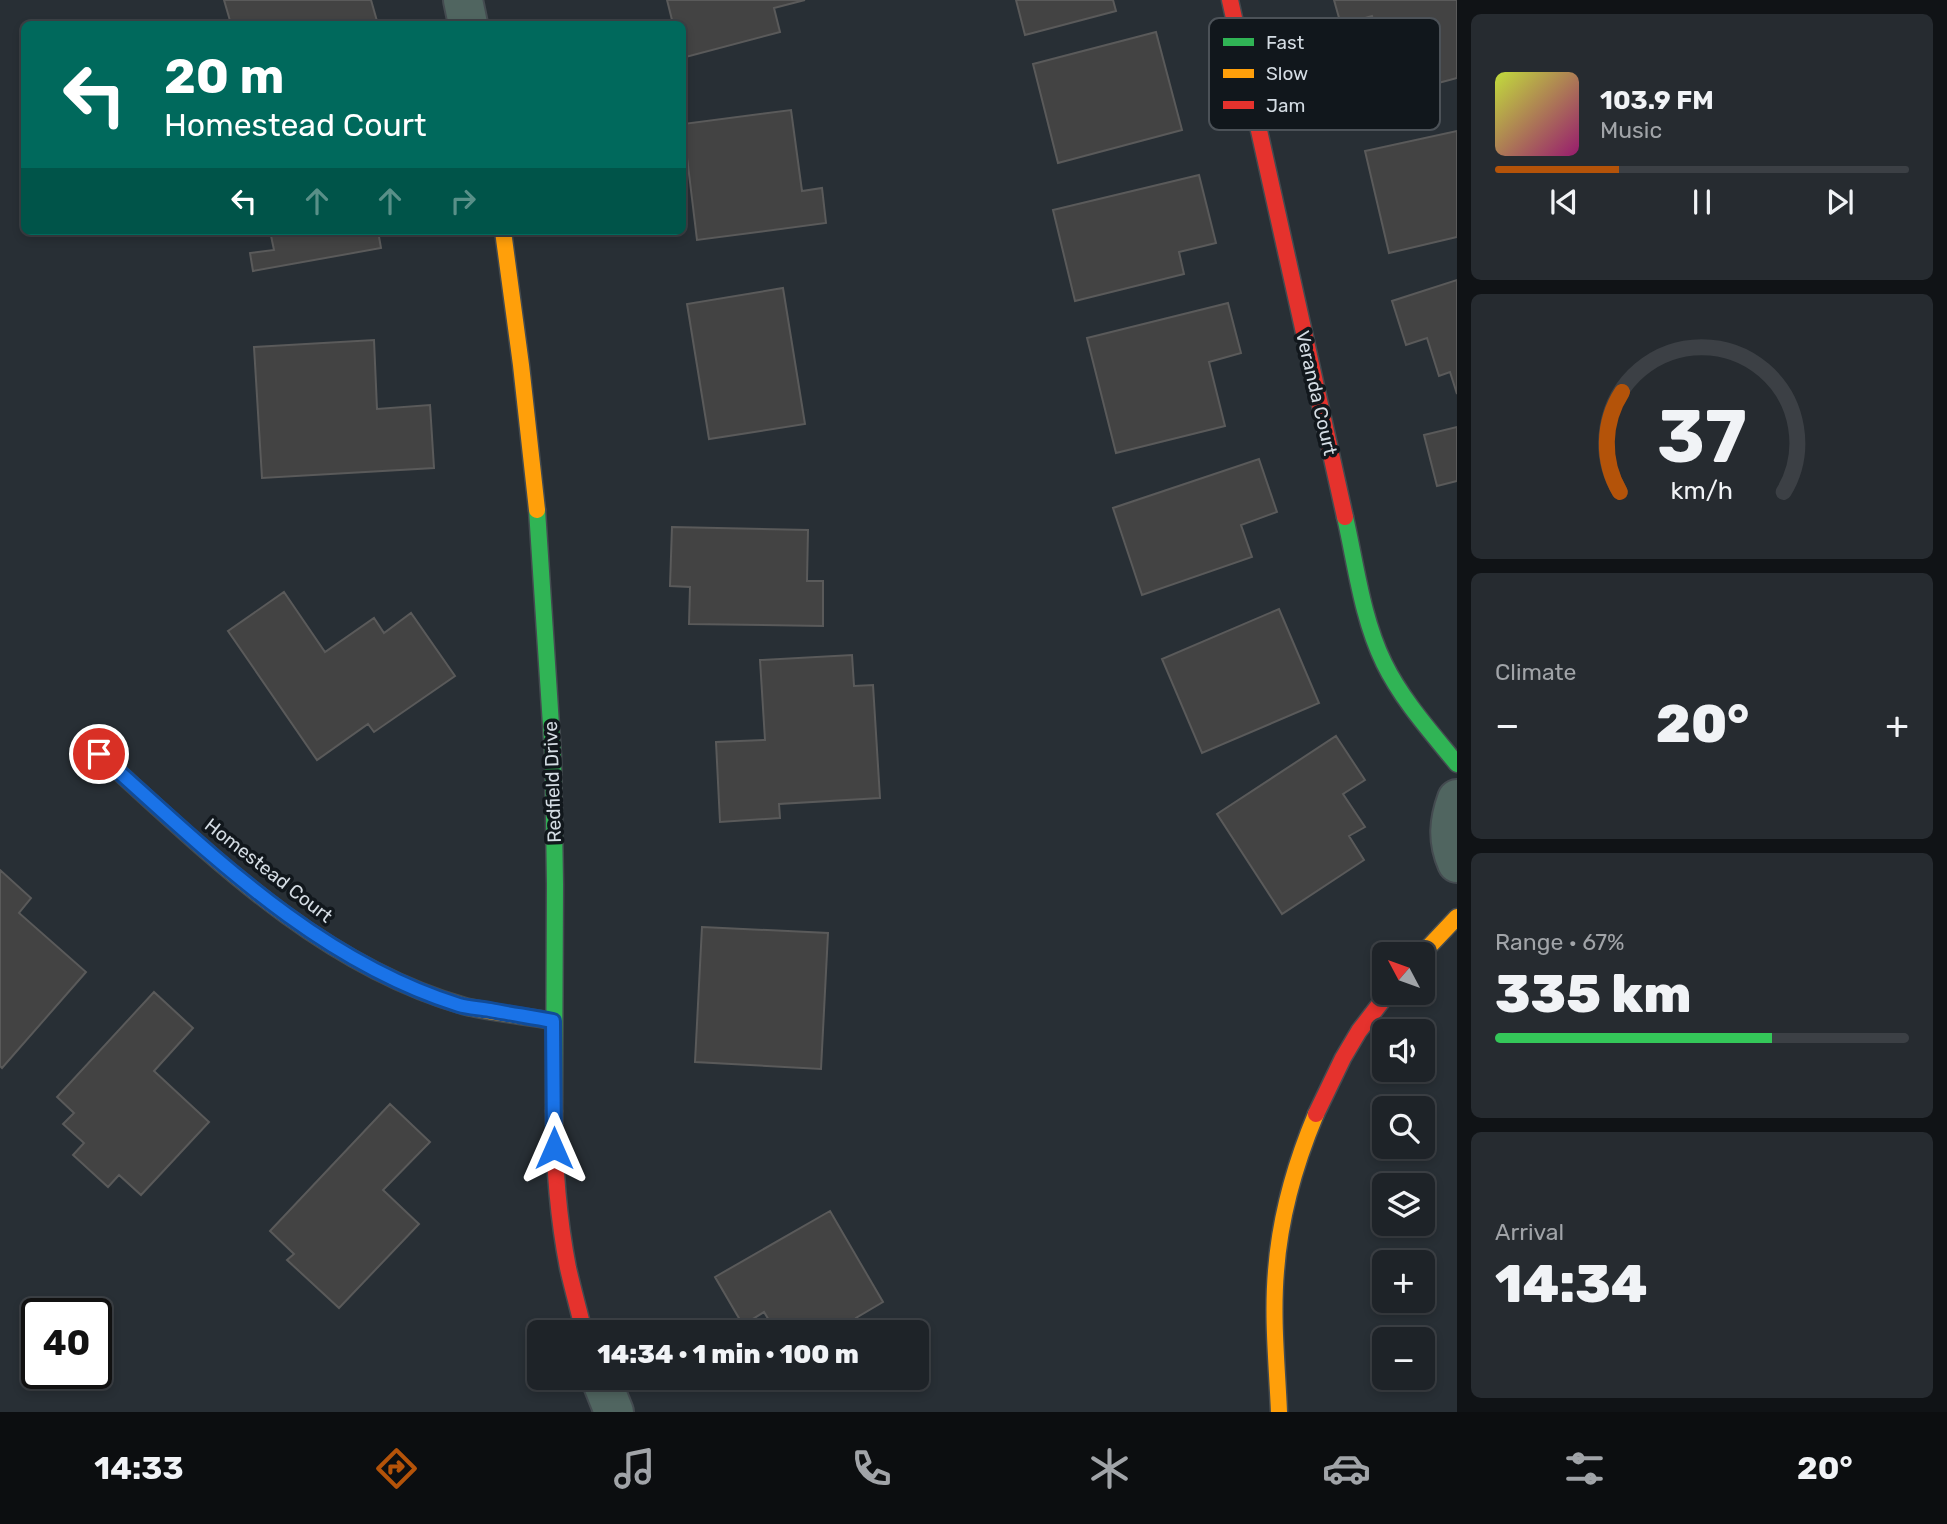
<!DOCTYPE html>
<meta charset="utf-8">
<style>
body{margin:0;font-family:Rubik,sans-serif;background:#262b30;color:#f1f3f6;height:100vh;display:flex;flex-direction:column;font-size:26px;white-space:nowrap}
*{box-sizing:border-box;margin:0}
p{font-size:23px;color:#a1a4a8}
.icon{flex:none;width:38px;height:38px;fill:none;stroke:currentColor;stroke-width:2;stroke-linecap:round;stroke-linejoin:round}
.map{position:relative;flex:1;overflow:hidden}
.sheet{display:flex;flex-direction:column;gap:14px;padding:14px;background:#101316;width:490px}
.sheet>*{flex:none}
.top-card{position:absolute;left:21px;top:21px;width:665px;height:214px;border-radius:10px;box-shadow:0 4px 10px #0003,0 0 0 2px #3c4045;background:#00695c;color:#fff;overflow:hidden}
.needle{width:46px;rotate:311deg}
.fabs{position:absolute;left:1372px;top:942px;display:grid;gap:14px}
.fabs a{display:grid;place-items:center;width:63px;height:63px;border-radius:10px;background:#1e2328;box-shadow:0 4px 10px #0003,0 0 0 2px #3c4045;font-size:35px}
.speed{position:absolute;left:21px;top:1298px;display:flex;gap:14px;font-size:35px;font-weight:700;text-align:center}
.speed>*{display:grid;place-content:center;width:91px;height:91px;border-radius:50%;background:#1e2328;box-shadow:0 4px 10px #0003,0 0 0 2px #3c4045;line-height:1}
.speed .limit{border:4px solid #111;border-radius:10px;background:#fff;color:#111}
.pin{position:absolute;display:grid;place-items:center;width:60px;height:60px;color:#fff;margin:-30px;border:4px solid #fff;border-radius:50%;box-shadow:0 2px 7px #0007}
.me{position:absolute;width:77px;margin:-38px;rotate:0deg;stroke-linejoin:round;filter:drop-shadow(0 0 5px #0008)}
.turn{display:flex;align-items:center;gap:24px;height:147px;padding:0 28px;font-size:32px}
.turn .icon{width:91px;height:91px;stroke-width:2.5}
.turn b{display:block;font-size:49px;line-height:60px}
.lanes{display:flex;align-items:center;height:66px;padding:0 28px;background:#0003;justify-content:center;gap:35px;direction:ltr}
.lanes .off{opacity:.35}
.big{font-size:52px;font-weight:800;line-height:1.1}
.sheet .widget{flex:1;display:flex;flex-direction:column;justify-content:center;gap:10px;min-width:0;padding:0 24px;border-radius:10px;background:#262b30}
.sheet .dial{align-items:center;gap:0}
.dial svg{height:182px;overflow:visible;fill:none;stroke:#3c4045;stroke-width:7;stroke-linecap:round;text-anchor:middle}
.dial text{fill:#f1f3f6;stroke:none}
.song{display:flex;align-items:center;gap:21px}
.cover{width:84px;height:84px;border-radius:10px;background:linear-gradient(135deg,hsl(70 70% 55%),hsl(320 70% 35%))}
.played{height:7px;border-radius:4px;background:linear-gradient(90deg,#b45309 30%,#3c4045 30%)}
.keys{display:flex;justify-content:space-around;direction:ltr}
.heat{display:flex;justify-content:space-between;align-items:center;font-size:38px;direction:ltr}
.charge{height:10px;border-radius:5px;background:linear-gradient(90deg,#34c759 67%,#3c4045 0)}
.trip{position:absolute;left:527px;top:1320px;width:402px;height:70px;border-radius:10px;background:#1e2328;box-shadow:0 4px 10px #0003,0 0 0 2px #3c4045;font-weight:800;line-height:70px;text-align:center}
.tabs{display:flex;height:112px;justify-content:space-around;align-items:center;background:#0c0e10;color:#a1a4a8}
.tabs .icon{width:49px;height:49px}
.tabs .active{color:#b45309}
.tabs b{font-size:32px;color:#f1f3f6}
main{display:flex;flex:1;min-height:0}
.map>svg:first-child{display:block}
.building{fill:#434343;stroke:#5a5a5a;stroke-width:2}
.lines{fill:none;stroke-linecap:round;stroke-linejoin:round}
.street-casing{stroke:#444b50;stroke-width:42}
.fast-casing{stroke:#444b50;stroke-width:19}
.slow-casing{stroke:#444b50;stroke-width:19}
.jam-casing{stroke:#444b50;stroke-width:19}
.street{stroke:#506560;stroke-width:38}
.fast{stroke:#30b455;stroke-width:16}
.slow{stroke:#ff9f0a;stroke-width:16}
.jam{stroke:#e5322d;stroke-width:16}
.route-casing{stroke:#114b97;stroke-width:18}
.route{stroke:#1a73e8;stroke-width:12}
.labels{text-anchor:middle;stroke-width:7;stroke-linejoin:round;paint-order:stroke}
.street-label{font-size:19px;fill:#d4dce3;stroke:#11171c}
.key{fill:#11171c;stroke:#4c5258;stroke-width:2}
.key-label{font-size:19px;fill:#d4dce3}
</style>
<main>
<div class="map">
<svg width="1457" height="1412" viewBox="0 0 1457 1412">
<rect width="100%" height="100%" fill="#282f35"/>
<path class="building" d="M224 0H371L377 21 363 24H231Z
M667 0H805L774 8 780 32 682 58V24H673Z
M1016 0H1113L1116 11 1025 35Z
M1334 0H1457V78L1394 95 1372 16 1341 25Z
M1156 32 1182 130 1058 163 1033 64Z
M791 110 802 191 822 188 826 223 697 240 683 124Z
M1457 131V237L1389 253 1365 151Z
M1199 175 1216 243 1179 252 1184 274 1075 301 1053 210Z
M270 231H378L381 248 253 271 250 253 274 250Z
M1457 280V394L1450 372 1439 376 1427 338 1406 345 1392 301Z
M783 288 805 424 709 439 687 304Z
M1228 303 1241 353 1209 362 1225 426 1116 453 1087 338Z
M374 340 377 409 430 405 434 468 262 478 254 347Z
M1457 427V481L1437 486 1424 435Z
M1259 459 1277 512 1241 525 1252 557 1142 595 1113 508Z
M672 527 808 530 807 581H823V626L689 624 690 587 670 586Z
M284 592 325 652 374 618 384 633 411 613 455 676 374 732 368 724 317 760 228 631Z
M1279 609 1319 703 1202 753 1162 659Z
M852 655 854 686 873 685 880 798 779 804 780 818 720 822 716 742 765 740 760 660Z
M1336 736 1365 780 1343 794 1365 827 1349 836 1364 860 1282 914 1217 814Z
M0 870 31 898 19 913 86 972 2 1068 0 1066Z
M702 927 828 933 821 1069 695 1062Z
M154 992 193 1028 154 1071 209 1122 141 1195 119 1175 108 1187 73 1155 84 1143 63 1124 74 1113 57 1097Z
M390 1104 430 1142 383 1190 419 1224 339 1308 287 1260 294 1254 270 1231Z
M830 1211 883 1302 856 1318 863 1332H776L764 1312 743 1325 715 1277Z"/>
<g class="lines">
<g class="street-casing">
<path id="street" d="M463 0 468 24
M1457 799C1449 821 1447 840 1457 863
M600 1377 614 1412"/>
</g>
<g class="fast-casing">
<path id="fast" d="M537 510 553 756 555 884 554 1111
M1345 517C1356 565 1362 618 1384 663 1402 700 1431 732 1457 764"/>
</g>
<g class="slow-casing">
<path id="slow" d="M503 231 521 365 537 510
M99 754C207 852 319 965 464 1006 491 1013 525 1016 553 1021
M1422 954 1457 917
M1279 1412C1277 1365 1272 1318 1276 1271 1280 1217 1295 1164 1316 1114"/>
</g>
<g class="jam-casing">
<path id="jam" d="M1230 0 1345 517
M554 1111C554 1163 558 1217 568 1268 573 1290 579 1311 584 1332
M1316 1114 1343 1058 1359 1031 1389 992"/>
</g>
<use href="#street" class="street"/>
<use href="#fast" class="fast"/>
<use href="#slow" class="slow"/>
<use href="#jam" class="jam"/>
</g>
<g class="lines">
<g class="route-casing">
<path id="route" d="M99 754C208 851 315 960 459 1005 469 1008 480 1008 490 1010 511 1014 532 1017 553 1021L554 1148"/>
</g>
<use href="#route" class="route"/>
</g>
<g class="labels">
<g class="street-label">
<text transform="translate(1317 393) rotate(77)" y="7">Veranda Court</text>
<text transform="translate(552 782) rotate(-92)" y="7">Redfield Drive</text>
<text transform="translate(269 870) rotate(38)" y="7">Homestead Court</text>
</g>
</g>
<rect x="1209" y="18" width="231" height="112" rx="10" class="key"/>
<rect x="1223" y="38" width="31" height="8" fill="#30b455"/>
<rect x="1223" y="69" width="31" height="9" fill="#ff9f0a"/>
<rect x="1223" y="101" width="31" height="8" fill="#e5322d"/>
<g class="key-label">
<text x="1266" y="49">Fast</text>
<text x="1266" y="80">Slow</text>
<text x="1266" y="112">Jam</text>
</g>
</svg>
<div class="fabs">
<a><svg class="needle" viewBox="-14 -14 28 28"><path d="M0-13l5 13h-10z" fill="#e53935"/><path d="M0 13l5-13h-10z" fill="#a1a4a8"/></svg></a>
<a><svg class="icon" aria-label="sound" viewBox="0 0 24 24"><path d="M4 9h4l5-4v14l-5-4H4zM17 9q2 3 0 6"/></svg></a>
<a><svg class="icon" aria-label="search" viewBox="0 0 24 24"><circle cx="10" cy="10" r="6"/><path d="M15 15l6 6"/></svg></a>
<a><svg class="icon" aria-label="layers" viewBox="0 0 24 24"><path d="M12 4l9 5-9 5-9-5zM3 14l9 5 9-5"/></svg></a>
<a>+</a>
<a>−</a>
</div>
<div class="speed"><div class="limit">40</div></div>
<div class="pin" style="left:99px;top:754px;background:#d93025"><svg class="icon" aria-label="arrive" viewBox="0 0 24 24"><path d="M6 21V4h12l-3 4 3 4H6"/></svg></div>
<svg class="me" style="left:554px;top:1148px" viewBox="-20 -20 40 40"><path d="M0-17L14 15 0 8-14 15z" fill="#1a73e8" stroke="#fff" stroke-width="4"/></svg>
<div class="trip">14:34 · 1 min · 100 m</div>
<div class="top-card">
<div class="turn"><svg class="icon" aria-label="left" viewBox="0 0 24 24"><path d="M17 20v-9H6M10 6l-5 5 5 5"/></svg><div><b>20 m</b>Homestead Court</div></div>
<div class="lanes"><svg class="icon" aria-label="left" viewBox="0 0 24 24"><path d="M17 20v-9H6M10 6l-5 5 5 5"/></svg><svg class="icon off" aria-label="ahead" viewBox="0 0 24 24"><path d="M12 20V5M6 11l6-6 6 6"/></svg><svg class="icon off" aria-label="ahead" viewBox="0 0 24 24"><path d="M12 20V5M6 11l6-6 6 6"/></svg><svg class="icon off" aria-label="right" viewBox="0 0 24 24"><path d="M7 20v-9h11M14 6l5 5-5 5"/></svg></div>
</div>
</div>
<section class="sheet">
<div class="widget">
<div class="song"><i class="cover"></i><div><b>103.9 FM</b><p>Music</p></div></div>
<div class="played"></div>
<div class="keys"><svg class="icon" aria-label="previous" viewBox="0 0 24 24"><path d="M18 5L8 12l10 7zM5 5v14"/></svg><svg class="icon" aria-label="pause" viewBox="0 0 24 24"><path d="M8 5v14M16 5v14"/></svg><svg class="icon" aria-label="next" viewBox="0 0 24 24"><path d="M6 5l10 7-10 7zM19 5v14"/></svg></div>
</div>
<div class="widget dial"><svg viewBox="0 0 100 80">
<path d="M14 69A42 42 0 1 1 86 69"/>
<path d="M14 69A42 42 0 0 1 15 25" stroke="#b45309"/>
<text x="50" y="56" font-size="32" font-weight="700">37</text>
<text x="50" y="72" font-size="11">km/h</text>
</svg></div>
<div class="widget"><p>Climate</p>
<div class="heat"><a>−</a><b class="big">20°</b><a>+</a></div>
</div>
<div class="widget"><p>Range · 67%</p><b class="big">335 km</b><div class="charge"></div></div>
<div class="widget"><p>Arrival</p><b class="big">14:34</b></div>
</section>
</main>
<nav class="tabs">
<b>14:33</b>
<svg class="icon active" aria-label="directions" viewBox="0 0 24 24"><path d="M12 3l9 9-9 9-9-9zM9 14v-3h6M13 9l2 2-2 2"/></svg>
<svg class="icon" aria-label="music" viewBox="0 0 24 24"><path d="M9 18V5l10-2v13"/><circle cx="6" cy="18" r="3"/><circle cx="16" cy="16" r="3"/></svg>
<svg class="icon" aria-label="phone" viewBox="0 0 24 24"><path d="M5 4h4l2 5-3 2q2 4 5 5l2-3 5 2v4C11 20 4 13 5 4z"/></svg>
<svg class="icon" aria-label="climate" viewBox="0 0 24 24"><path d="M12 3v18M4 7l16 10M4 17L20 7"/></svg>
<svg class="icon" aria-label="car" viewBox="0 0 24 24"><path d="M5 17H2v-5l4-1 3-4h7l3 4 3 1v5h-3M9 17h6M6 11h13"/><circle cx="7" cy="17" r="2"/><circle cx="17" cy="17" r="2"/></svg>
<svg class="icon" aria-label="filters" viewBox="0 0 24 24"><path d="M4 7h16M4 17h16"/><circle cx="9" cy="7" r="2"/><circle cx="15" cy="17" r="2"/></svg>
<b>20°</b>
</nav>
